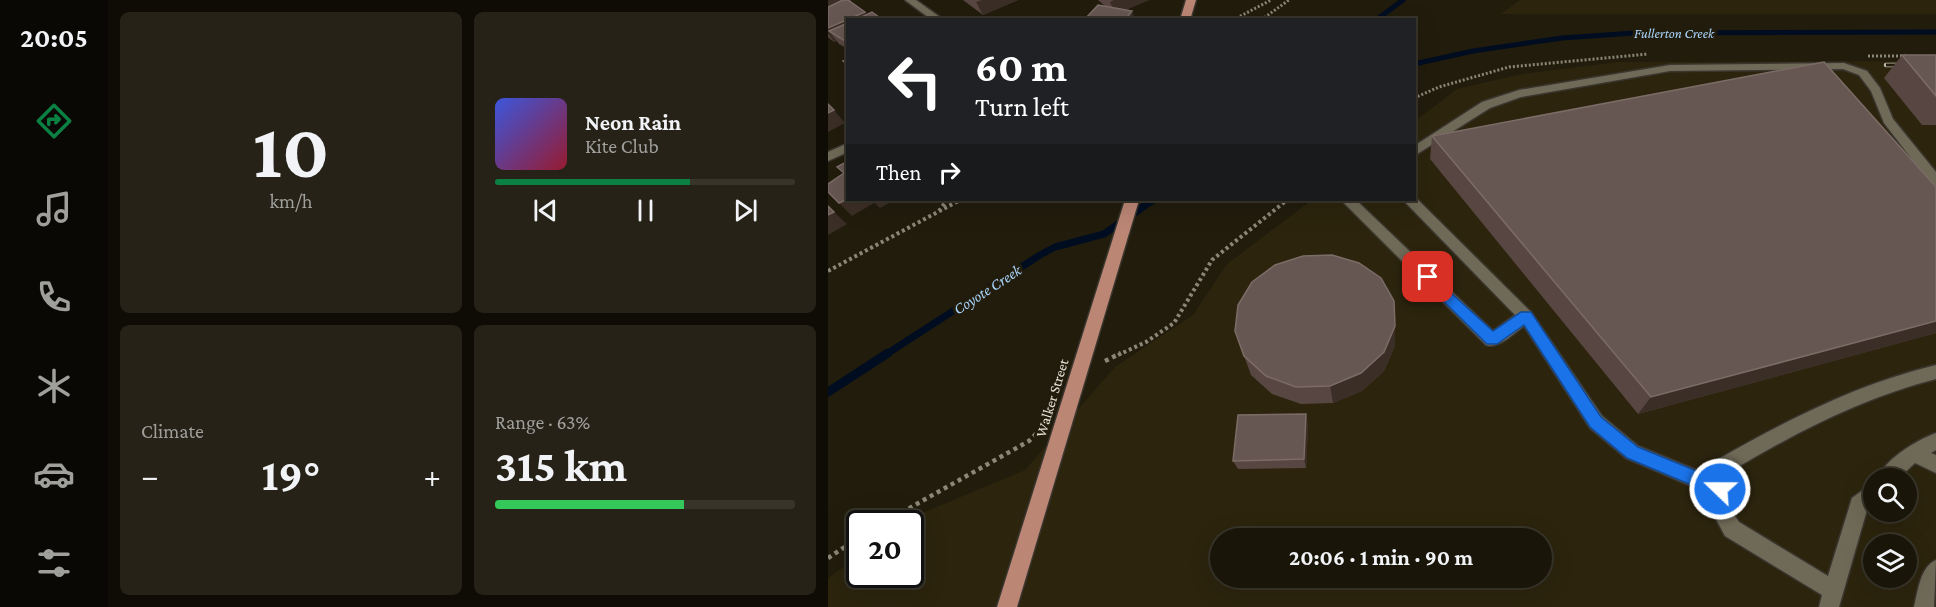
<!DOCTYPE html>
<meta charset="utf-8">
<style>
body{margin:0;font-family:"Crimson Pro",serif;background:#262217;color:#f1f3f6;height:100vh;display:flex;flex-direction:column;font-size:22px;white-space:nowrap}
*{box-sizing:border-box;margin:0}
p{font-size:20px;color:#9f9f9c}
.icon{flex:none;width:33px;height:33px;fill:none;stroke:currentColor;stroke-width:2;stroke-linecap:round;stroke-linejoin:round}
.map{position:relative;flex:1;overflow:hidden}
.details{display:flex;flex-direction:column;gap:12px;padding:12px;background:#0e0c05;width:720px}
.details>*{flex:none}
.hud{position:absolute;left:18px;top:18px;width:570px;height:183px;border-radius:0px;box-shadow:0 6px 24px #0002,0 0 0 2px #37342a;background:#202124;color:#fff;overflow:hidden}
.fabs{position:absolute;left:1035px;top:468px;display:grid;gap:12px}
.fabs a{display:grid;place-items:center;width:54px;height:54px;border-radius:50%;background:#191509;box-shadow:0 6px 24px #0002,0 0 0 2px #37342a;font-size:30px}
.speed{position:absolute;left:18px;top:510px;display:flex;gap:12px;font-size:30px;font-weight:700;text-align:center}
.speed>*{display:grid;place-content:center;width:78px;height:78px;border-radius:50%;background:#191509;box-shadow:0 6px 24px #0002,0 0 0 2px #37342a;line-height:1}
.speed .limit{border:3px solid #111;border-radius:9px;background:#fff;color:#111}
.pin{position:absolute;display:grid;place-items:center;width:51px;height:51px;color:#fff;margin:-26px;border-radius:12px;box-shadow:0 3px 9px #0006}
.me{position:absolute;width:66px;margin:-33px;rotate:292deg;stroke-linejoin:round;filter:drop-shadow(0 0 4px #0008)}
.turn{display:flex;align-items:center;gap:21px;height:126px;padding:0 30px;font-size:27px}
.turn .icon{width:78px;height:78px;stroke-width:2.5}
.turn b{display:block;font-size:42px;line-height:51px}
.then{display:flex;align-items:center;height:57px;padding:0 30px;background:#0003;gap:12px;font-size:22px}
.big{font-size:45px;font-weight:700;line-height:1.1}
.details .tile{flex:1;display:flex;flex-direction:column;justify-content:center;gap:9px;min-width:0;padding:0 21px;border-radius:9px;background:#262217}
.details .dial{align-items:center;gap:0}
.dial b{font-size:78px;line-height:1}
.song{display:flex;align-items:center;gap:18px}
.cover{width:72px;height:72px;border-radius:9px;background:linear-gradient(135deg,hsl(230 70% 55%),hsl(350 70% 35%))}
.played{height:6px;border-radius:3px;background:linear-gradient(90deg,#0b8043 65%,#37342a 65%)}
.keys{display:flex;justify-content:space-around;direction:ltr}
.heat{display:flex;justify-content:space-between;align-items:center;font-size:33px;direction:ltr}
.charge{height:9px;border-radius:4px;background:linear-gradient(90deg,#34c759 63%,#37342a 0)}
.details .tiles{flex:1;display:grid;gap:12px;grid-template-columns:repeat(2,1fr)}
.trip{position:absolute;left:382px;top:528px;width:342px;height:60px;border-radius:30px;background:#191509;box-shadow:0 6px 24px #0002,0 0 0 2px #37342a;font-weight:700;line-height:60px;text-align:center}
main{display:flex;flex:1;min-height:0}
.tabs{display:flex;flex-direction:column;width:108px;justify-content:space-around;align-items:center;background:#0a0804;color:#9f9f9c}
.tabs .icon{width:42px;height:42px}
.tabs .selected{color:#0b8043}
.tabs b{font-size:27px;color:#f1f3f6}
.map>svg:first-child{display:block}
.built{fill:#2c240d;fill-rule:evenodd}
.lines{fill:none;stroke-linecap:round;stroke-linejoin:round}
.stream-far2{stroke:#000d21;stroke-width:5}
.stream-far1{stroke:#000d21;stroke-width:7}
.stream{stroke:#000d21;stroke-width:9}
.minor-casing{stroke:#3a362f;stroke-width:3}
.major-casing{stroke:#3a362f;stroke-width:3}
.path-far2{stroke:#8a8678;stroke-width:3;stroke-dasharray:2 2;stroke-linecap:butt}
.path-far1{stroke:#8a8678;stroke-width:4;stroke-dasharray:3 3;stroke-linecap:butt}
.path{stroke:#8a8678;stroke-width:4.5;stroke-dasharray:4 4;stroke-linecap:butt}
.minor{fill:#6f6957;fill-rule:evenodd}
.major{fill:#bb8674;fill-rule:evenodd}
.rail-casing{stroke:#bcb9ac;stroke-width:4.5}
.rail{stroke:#211c0c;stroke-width:3;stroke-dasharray:10;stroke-linecap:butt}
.wall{fill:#584642}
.shaded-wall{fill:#3b2e26}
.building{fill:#675752;stroke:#7b6c67;stroke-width:1.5}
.route{fill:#1a73e8;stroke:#114b97;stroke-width:1.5}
.labels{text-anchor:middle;stroke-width:6;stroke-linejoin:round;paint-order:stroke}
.far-water-label{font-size:14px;font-style:italic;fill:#a9d4fc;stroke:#211c0c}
.street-label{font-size:15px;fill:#e5e2d7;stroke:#211c0c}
.water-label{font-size:16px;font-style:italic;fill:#a9d4fc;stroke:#211c0c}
</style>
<main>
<nav class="tabs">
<b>20:05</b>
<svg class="icon selected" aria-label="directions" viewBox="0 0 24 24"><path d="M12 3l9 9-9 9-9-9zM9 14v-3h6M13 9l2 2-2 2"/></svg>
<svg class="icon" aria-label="music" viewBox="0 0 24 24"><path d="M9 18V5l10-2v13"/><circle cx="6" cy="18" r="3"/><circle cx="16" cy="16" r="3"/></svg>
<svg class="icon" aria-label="phone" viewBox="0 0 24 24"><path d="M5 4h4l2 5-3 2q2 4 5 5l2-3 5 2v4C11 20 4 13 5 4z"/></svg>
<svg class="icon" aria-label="climate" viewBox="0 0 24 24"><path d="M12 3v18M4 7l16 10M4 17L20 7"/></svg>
<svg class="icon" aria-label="car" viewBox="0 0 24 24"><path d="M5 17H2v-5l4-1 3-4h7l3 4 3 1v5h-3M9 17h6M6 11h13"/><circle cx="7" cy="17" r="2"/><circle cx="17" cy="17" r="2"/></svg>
<svg class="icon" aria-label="filters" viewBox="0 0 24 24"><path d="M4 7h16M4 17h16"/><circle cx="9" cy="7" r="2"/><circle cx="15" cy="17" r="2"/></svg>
</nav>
<section class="details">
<div class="tiles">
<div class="tile dial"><b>10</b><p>km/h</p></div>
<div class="tile">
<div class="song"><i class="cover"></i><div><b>Neon Rain</b><p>Kite Club</p></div></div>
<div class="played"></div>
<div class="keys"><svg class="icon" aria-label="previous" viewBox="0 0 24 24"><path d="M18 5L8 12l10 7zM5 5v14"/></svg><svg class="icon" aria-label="pause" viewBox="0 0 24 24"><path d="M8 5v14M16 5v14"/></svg><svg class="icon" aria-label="next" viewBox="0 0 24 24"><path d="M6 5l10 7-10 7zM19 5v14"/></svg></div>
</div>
<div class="tile"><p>Climate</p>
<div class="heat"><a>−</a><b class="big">19°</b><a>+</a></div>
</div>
<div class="tile"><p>Range · 63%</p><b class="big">315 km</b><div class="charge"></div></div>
</div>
</section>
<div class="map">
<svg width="1108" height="607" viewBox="0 0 1108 607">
<rect width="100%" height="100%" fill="#211c0c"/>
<path class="built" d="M692 0H1108V14H673Z
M1108 61V607H0V578L31 556 32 574H82V524L78 523 92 514 197 470 287 367 365 315 399 264 484 200H586L587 121 629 89 694 74 790 62ZM1046 478H1078V512H1046ZM393 538H714V578H393ZM1046 544H1078V578H1046Z"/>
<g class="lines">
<path class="stream-far2" d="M548 20 575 0
M586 64 645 51 734 38 807 33 1108 32"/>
<path class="stream-far1" d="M57 355 212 255 227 247 276 234 325 200"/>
<path class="stream" d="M0 392 60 353"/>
<g class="minor-casing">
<path id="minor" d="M77 0H88L116 20H104Z
M1016 63 1039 71 1052 88 1065 119 1108 172V186L1103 184 1056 123 1043 91 1031 75 1015 69 842 71 693 97 662 108 586 156V146L654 102 691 90 842 65Z
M20 143V152L0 161V152Z
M587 197 703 312 774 416 810 446 885 477 889 460C959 420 1029 384 1108 365V379C1034 398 969 432 903 471L899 504 911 522 1000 576 1024 498 1046 482V504L1039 510 1011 607H991L994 595 897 536 881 506 882 494 798 458 762 428 696 326C686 333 671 349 658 345L513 200H528L665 331 687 315 575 200H586Z
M1108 433V450L1103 453 1108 455V473L1087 463 1071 478H1050C1057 459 1089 440 1108 433Z
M1108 560 1106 607H1086C1090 591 1092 567 1108 560Z"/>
</g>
<g class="major-casing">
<path id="major" d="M358 0H368L362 20H352Z
M297 200H311L189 607H169Z"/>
</g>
<path class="path-far2" d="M405 20 443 0
M433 20 461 0
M1040 56H1078
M586 98 611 87 681 67 820 54"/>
<path class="path-far1" d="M111 211 119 200
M0 271 132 200
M290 355 318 342 346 323 384 260 459 200"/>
<path class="path" d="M277 361 293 353
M53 524 201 441 210 432
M0 558 32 537"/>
<use href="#minor" class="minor"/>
<use href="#major" class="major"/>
<g class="rail-casing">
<path id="rail" d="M1058 65H1108"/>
</g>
<use href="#rail" class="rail"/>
</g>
<path class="wall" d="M0 0H23V2L37 12 38 15 55 20H20V49L11 44 9 41 6 42 0 37Z
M135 0H190L155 15Z
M270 0H321L297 10 277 6Z
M1074 55H1108V125H1094L1056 78Z
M604 136 1108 187V333L810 414 602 159Z
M407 331 567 346 556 371 534 391 505 403 473 404 444 394 423 375Z
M480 423 478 468 410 469 405 461Z"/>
<path class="shaded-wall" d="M0 0H23L20 9 0 11Z
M154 0H190L155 15 148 2Z
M286 0H321L287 14 282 2Z
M304 11 307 20H297Z
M37 12 42 20H20Z
M20 20V37L1 31 9 41 6 42 0 34V28Z
M6 110 17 123 0 132V113Z
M20 199 43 200 46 203 24 216 11 203Z
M43 200H67L52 208Z
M6 212 19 224 0 235V215Z
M1108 321V333L810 414 823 397Z
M567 326V346L556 371 534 391 505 403 502 386Z
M478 414 480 423 478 468 476 459Z"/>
<path class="building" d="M15 0H20L37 12 0 28V7Z
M270 5 304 11 297 20H256Z
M44 12 55 20H27Z
M20 23V43L1 31Z
M1074 55H1108V96Z
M20 59V65L15 61Z
M996 62 1108 187V321L823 397 604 136Z
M0 104 6 110 0 113Z
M20 161V199L11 203 0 192V184L16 173 9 167Z
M0 206 6 212 0 215Z
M504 255 531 263 553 278 566 301 567 326 556 352 533 373 502 386 468 387 438 376 416 356 407 331 410 305 424 282 447 265 475 256Z
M478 414 476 459 405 461 410 415Z"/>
<path class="route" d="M600 272 665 331 693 312H703L773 417 810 447 898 483 901 489 898 495 892 497 799 458 762 427 696 325 669 344H659L595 281 593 277Z"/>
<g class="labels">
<g class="far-water-label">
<text x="846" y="38">Fullerton Creek</text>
</g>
<g class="street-label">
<text transform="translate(224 398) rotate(-73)" y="5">Walker Street</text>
</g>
<g class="water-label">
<text transform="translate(159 289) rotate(-33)" y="6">Coyote Creek</text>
</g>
</g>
</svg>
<div class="fabs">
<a><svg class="icon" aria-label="search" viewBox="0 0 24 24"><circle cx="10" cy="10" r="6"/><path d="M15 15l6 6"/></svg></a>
<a><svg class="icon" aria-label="layers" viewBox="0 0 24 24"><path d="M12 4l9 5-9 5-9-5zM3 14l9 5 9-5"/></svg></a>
</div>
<div class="speed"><div class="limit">20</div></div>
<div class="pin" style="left:600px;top:277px;background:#d93025"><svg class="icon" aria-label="arrive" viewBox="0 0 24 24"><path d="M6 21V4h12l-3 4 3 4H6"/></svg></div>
<svg class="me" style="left:892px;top:489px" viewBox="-20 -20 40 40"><circle r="17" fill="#1a73e8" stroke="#fff" stroke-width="3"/><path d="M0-11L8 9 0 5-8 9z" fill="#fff"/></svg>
<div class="trip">20:06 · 1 min · 90 m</div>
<div class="hud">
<div class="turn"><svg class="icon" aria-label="left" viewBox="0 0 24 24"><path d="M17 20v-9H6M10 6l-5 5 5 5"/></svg><div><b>60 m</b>Turn left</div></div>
<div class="then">Then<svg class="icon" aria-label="right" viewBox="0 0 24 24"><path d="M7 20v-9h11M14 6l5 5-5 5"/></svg></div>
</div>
</div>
</main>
